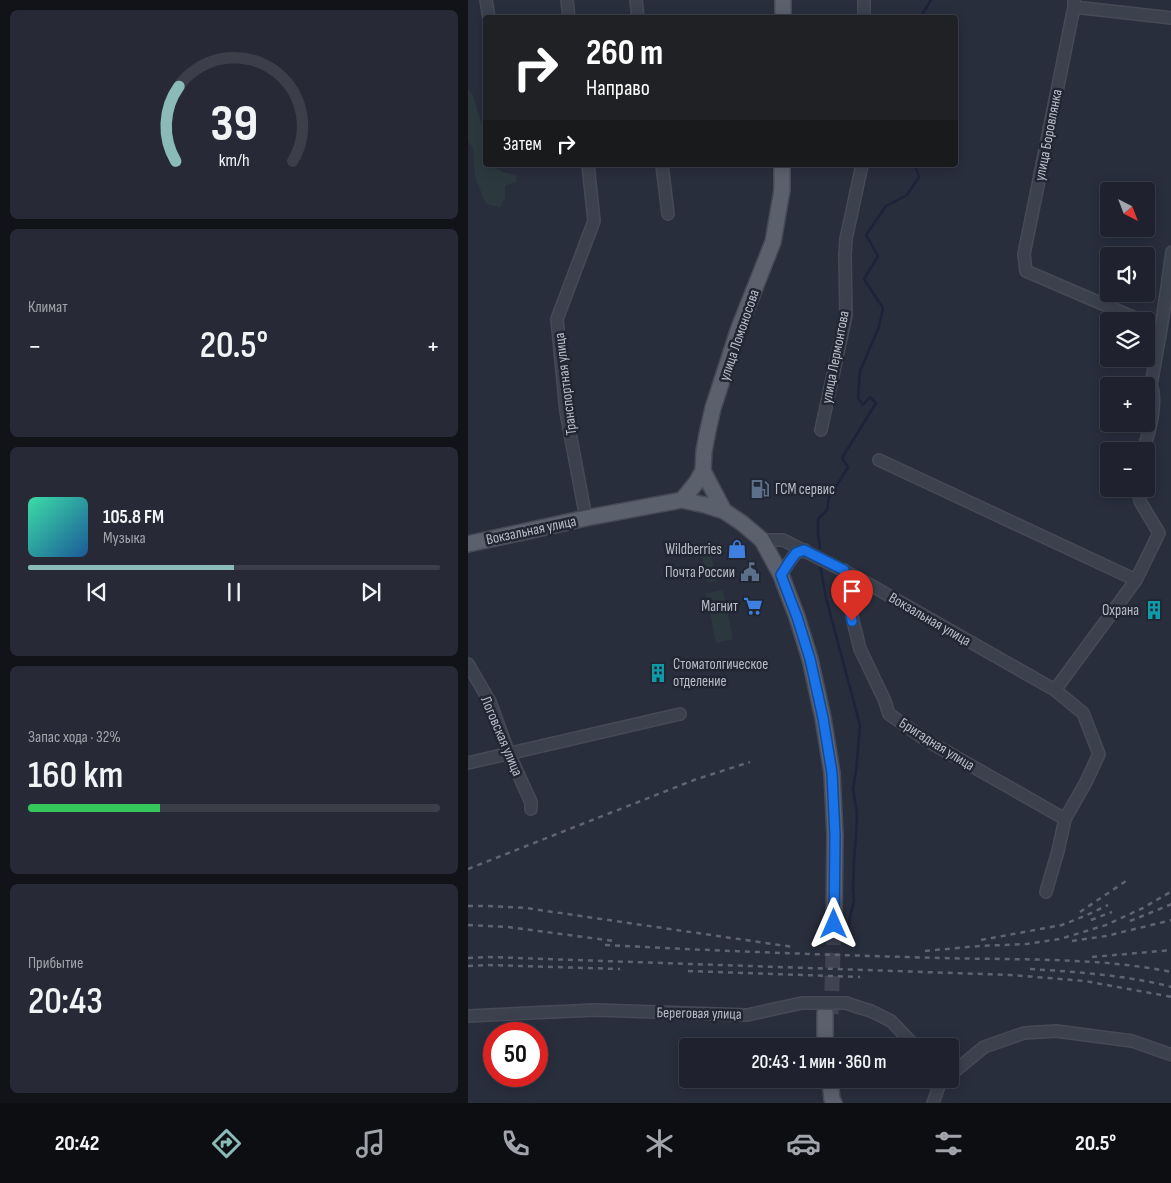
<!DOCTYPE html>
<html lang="ru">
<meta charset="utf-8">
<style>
body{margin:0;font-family:"Sofia Sans Condensed",sans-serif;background:#272a36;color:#f1f3f6;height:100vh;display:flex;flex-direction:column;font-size:19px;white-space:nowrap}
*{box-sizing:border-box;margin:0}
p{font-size:16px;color:#a1a4aa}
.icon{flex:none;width:28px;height:28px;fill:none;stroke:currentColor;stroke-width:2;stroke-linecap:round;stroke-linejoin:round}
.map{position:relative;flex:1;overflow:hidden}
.sheet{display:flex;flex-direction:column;gap:10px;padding:10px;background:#111319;width:468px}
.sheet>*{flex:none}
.guide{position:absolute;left:15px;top:15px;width:475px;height:152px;border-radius:5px;box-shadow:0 2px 12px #0003,0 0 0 1px #3c3f4a;background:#202124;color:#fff;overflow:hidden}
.needle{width:32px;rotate:138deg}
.tools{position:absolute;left:632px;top:182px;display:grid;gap:10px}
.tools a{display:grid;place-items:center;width:55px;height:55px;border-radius:5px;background:#1f222e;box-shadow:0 2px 12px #0003,0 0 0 1px #3c3f4a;font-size:25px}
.speed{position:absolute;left:15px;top:1022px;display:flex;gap:10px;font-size:25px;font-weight:700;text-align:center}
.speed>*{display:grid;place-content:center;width:65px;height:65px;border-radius:50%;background:#1f222e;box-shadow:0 2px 12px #0003,0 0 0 1px #3c3f4a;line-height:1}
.speed .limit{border:8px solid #d22;background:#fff;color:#111}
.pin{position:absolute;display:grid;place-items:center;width:42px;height:42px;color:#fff;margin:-51px -21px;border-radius:50% 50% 50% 0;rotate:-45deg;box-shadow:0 0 5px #0007}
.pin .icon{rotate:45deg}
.me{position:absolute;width:55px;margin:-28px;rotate:0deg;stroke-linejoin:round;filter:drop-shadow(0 0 4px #0008)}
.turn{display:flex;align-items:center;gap:18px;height:105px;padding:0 20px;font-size:22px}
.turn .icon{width:65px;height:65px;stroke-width:2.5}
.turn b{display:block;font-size:35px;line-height:42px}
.then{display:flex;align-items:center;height:48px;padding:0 20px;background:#0003;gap:10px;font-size:19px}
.big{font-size:38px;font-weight:600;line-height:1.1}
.sheet .tile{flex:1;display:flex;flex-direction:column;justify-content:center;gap:8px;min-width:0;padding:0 18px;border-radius:8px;background:#272a36}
.sheet .dial{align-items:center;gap:0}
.dial svg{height:130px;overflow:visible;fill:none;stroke:#3c3f4a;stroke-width:7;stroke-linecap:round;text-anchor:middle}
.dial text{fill:#f1f3f6;stroke:none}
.song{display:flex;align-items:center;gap:15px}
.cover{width:60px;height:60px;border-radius:8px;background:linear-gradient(135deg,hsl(160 70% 55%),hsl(210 70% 35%))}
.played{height:5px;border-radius:2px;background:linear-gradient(90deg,#8bbbb9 50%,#3c3f4a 50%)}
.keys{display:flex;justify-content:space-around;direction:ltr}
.heat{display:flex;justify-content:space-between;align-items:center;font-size:28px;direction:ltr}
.charge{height:8px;border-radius:4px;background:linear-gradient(90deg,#34c759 32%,#3c3f4a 0)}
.trip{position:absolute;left:211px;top:1038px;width:280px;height:50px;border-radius:5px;background:#1f222e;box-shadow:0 2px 12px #0003,0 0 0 1px #3c3f4a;font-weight:600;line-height:50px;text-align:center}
.tabs{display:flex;height:80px;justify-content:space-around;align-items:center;background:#0c0e12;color:#a1a4aa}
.tabs .icon{width:35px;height:35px}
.tabs .on{color:#8bbbb9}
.tabs b{font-size:22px;color:#f1f3f6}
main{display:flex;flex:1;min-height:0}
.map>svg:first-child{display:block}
.green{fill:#2b393e}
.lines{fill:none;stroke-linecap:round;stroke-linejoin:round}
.stream{stroke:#1d243a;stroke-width:2.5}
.major-tunnel{stroke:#3f4352;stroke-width:15;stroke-dasharray:15 8;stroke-linecap:butt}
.minor-casing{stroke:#464a57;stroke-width:14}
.major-casing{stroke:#464a57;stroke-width:18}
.minor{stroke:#3c414e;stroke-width:11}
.major{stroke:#5b606d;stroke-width:15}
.rail{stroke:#5f6474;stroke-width:2.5;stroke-dasharray:5 5;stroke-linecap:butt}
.minor-bridge-casing{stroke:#464a57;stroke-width:14;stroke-linecap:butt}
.minor-bridge{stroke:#3c414e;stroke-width:11}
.route-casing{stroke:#114b97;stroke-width:12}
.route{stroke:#1a73e8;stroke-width:9}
.labels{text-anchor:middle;stroke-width:5;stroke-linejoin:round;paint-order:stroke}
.street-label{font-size:15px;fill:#b9bcc8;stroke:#212633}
.poi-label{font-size:15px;fill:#b9bcc8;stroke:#212633;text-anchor:end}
</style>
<main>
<section class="sheet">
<div class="tile dial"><svg viewBox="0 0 100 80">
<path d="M14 69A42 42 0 1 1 86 69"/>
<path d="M14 69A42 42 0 0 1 16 23" stroke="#8bbbb9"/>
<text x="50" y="56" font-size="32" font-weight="700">39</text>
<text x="50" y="72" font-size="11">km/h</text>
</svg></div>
<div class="tile"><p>Климат</p>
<div class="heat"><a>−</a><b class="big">20.5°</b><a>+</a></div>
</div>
<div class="tile">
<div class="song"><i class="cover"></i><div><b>105.8 FM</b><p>Музыка</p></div></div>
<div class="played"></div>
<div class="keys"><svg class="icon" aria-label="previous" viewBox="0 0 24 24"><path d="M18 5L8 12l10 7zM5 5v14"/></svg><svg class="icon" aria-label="pause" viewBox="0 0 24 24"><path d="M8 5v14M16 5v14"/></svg><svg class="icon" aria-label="next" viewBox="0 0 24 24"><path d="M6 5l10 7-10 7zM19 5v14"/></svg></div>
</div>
<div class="tile"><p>Запас хода · 32%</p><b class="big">160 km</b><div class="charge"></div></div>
<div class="tile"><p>Прибытие</p><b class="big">20:43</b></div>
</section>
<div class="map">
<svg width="704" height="1103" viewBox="0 0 704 1103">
<rect width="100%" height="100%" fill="#292e3d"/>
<path class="green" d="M0 88 5 96 15 129 17 132 18 165H27V167L34 172 48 175 49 181 37 186V198L32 207 18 204 7 177 5 148 0 141Z
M242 549 248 581 239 583 233 551Z
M255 590 265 639 248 643 238 593Z"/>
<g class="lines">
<path class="stream" d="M452 18 463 0
M352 548 350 533V519L359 510 361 498 380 467 374 458 408 403 402 397 395 405 390 398 392 371 411 327 415 308 396 279 410 256 398 235 418 206 439 195 451 177 447 165
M352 564 358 598 392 725 388 772 385 789 389 813 388 837 386 860 385 889 386 901 382 917 381 924
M374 1046 376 1040"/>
<path class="major-tunnel" d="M363 1014 366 924"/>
<g class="minor-casing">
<path id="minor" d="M18 0 21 18
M99 0 101 18
M168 0 170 18
M396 0V18
M606 0V7L556 254 558 271 674 321
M606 7 704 18
M194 165 200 214
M353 430 378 315 377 255 378 239 394 165
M675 451C681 433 690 404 683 385L693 329 704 252
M411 460 668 580
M118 518 98 412 89 319 126 221 120 165
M294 540H315L390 578 587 690 615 713 631 754 618 782 597 819 590 851 578 892
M376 570 385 621 392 649 416 699 421 714 458 740 597 819
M313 575 322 561 328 553 337 550
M0 664 22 702 41 754 63 802V809
M587 690 668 580 691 533 673 503 669 489
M0 763 212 714
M390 1007 403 1011 423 1021 447 1046
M0 1016 127 1010 279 1015 334 1003H347
M482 1075 516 1047 556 1033 588 1031 664 1041 704 1055
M465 1103 472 1083 477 1079"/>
</g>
<g class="major-casing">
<path id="major" d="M315 0V18
M235 471 256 511
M214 500 228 483 235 471 236 451 240 430 245 408 271 328 305 242 314 190V165
M0 544 118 518 214 500 237 505 256 511 274 523 294 540 313 575 329 617 342 659 355 718 364 773 367 836 366 924
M357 1013V1046
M362 1079 364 1099 366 1103"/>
</g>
<use href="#minor" class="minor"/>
<use href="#major" class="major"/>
<path class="rail" d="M0 869 226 780 282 762
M0 906H19L58 908 325 947
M612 912 658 881
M623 920 644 912
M662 921 704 904
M0 925 40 927 146 941
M513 940 594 925 619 915 640 905
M604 941 638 936 704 920
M137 945C249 951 361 955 473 958 550 960 628 957 704 972
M457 951 511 946 559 944 592 939 638 925 675 908 704 891
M624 957 704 950
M0 958 20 957 543 975 617 981 704 997
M0 966 20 965 152 969
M562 969C610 972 657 975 704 987
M220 971 392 977"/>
<g class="minor-bridge-casing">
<path id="minor-bridge" d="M347 1003H378L390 1007"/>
</g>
<use href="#minor-bridge" class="minor-bridge"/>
</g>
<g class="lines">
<g class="route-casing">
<path id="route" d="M366 924 367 836 364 773 355 718 342 659 329 617 313 575 322 561 328 553 336 550 376 570 384 621"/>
</g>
<use href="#route" class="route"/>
</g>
<defs>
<g id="fuel-bare" transform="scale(1.5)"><path d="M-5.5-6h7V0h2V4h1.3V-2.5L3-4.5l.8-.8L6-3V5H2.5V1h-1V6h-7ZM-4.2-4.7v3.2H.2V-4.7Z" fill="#5c6f8a" stroke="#212633" stroke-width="2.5" paint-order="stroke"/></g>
<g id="shop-bare" transform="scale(1.5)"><path d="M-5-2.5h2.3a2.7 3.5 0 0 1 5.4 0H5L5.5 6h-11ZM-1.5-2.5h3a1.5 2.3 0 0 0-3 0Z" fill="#3f7fe0" stroke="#212633" stroke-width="2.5" paint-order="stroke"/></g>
<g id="civic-bare" transform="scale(1.5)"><path d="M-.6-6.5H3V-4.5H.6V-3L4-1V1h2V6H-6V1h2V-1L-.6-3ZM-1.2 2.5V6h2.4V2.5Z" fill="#5c6f8a" stroke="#212633" stroke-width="2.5" paint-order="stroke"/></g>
<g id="supermarket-bare" transform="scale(1.5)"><path d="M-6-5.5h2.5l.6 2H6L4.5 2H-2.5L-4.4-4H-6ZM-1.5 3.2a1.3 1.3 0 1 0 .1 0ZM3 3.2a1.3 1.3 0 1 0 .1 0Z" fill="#3f7fe0" stroke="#212633" stroke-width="2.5" paint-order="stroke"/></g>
<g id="building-bare" transform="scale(1.5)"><path d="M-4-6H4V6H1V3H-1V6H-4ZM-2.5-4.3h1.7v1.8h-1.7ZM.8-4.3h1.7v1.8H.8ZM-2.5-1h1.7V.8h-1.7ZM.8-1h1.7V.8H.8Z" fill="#0f9aa8" stroke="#212633" stroke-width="2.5" paint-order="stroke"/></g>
</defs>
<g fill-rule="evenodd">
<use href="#fuel-bare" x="292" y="489"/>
<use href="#shop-bare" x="269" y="549"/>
<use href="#civic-bare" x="282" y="572"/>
<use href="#supermarket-bare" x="285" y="606"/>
<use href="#building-bare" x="686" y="610"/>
<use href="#building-bare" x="190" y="673"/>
</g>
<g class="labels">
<g class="street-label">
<text transform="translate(580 135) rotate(-79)" y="5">улица Боровлянка</text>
<text transform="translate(271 335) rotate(-71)" y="5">улица Ломоносова</text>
<text transform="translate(367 357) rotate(-79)" y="5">улица Лермонтова</text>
<text transform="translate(97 384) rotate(-97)" y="5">Транспортная улица</text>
<text transform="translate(63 530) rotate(-12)" y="5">Вокзальная улица</text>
<text transform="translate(462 619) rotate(30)" y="5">Вокзальная улица</text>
<text transform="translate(34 736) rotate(67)" y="5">Логовская улица</text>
<text transform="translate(469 744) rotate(32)" y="5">Бригадная улица</text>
<text transform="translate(231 1013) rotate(1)" y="5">Береговая улица</text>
</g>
<g class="poi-label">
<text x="307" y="494" text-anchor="start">ГСМ сервис</text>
<text x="254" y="554">Wildberries</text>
<text x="267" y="577">Почта России</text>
<text x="270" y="611">Магнит</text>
<text x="671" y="615">Охрана</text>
<text x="205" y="669" text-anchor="start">Стоматолгическое<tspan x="205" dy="17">отделение</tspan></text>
</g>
</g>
</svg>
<div class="tools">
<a><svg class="needle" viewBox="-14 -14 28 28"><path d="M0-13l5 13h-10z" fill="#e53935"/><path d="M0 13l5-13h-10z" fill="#a1a4aa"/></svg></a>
<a><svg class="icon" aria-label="sound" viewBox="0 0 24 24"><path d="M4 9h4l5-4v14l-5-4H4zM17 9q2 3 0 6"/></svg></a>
<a><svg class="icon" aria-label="layers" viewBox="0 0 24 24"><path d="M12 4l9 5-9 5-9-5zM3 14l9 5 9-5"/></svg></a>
<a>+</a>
<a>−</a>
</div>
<div class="speed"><div class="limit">50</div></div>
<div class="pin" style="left:384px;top:621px;background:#d93025"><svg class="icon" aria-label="arrive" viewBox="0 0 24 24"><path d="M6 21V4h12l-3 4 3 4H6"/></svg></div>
<svg class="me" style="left:366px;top:924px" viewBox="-20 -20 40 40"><path d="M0-17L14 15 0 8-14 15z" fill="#1a73e8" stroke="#fff" stroke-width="4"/></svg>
<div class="trip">20:43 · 1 мин · 360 m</div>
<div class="guide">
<div class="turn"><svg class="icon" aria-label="right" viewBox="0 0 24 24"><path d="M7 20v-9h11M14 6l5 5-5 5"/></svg><div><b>260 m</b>Направо</div></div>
<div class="then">Затем<svg class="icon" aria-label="right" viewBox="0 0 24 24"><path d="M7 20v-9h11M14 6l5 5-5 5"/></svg></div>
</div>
</div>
</main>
<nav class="tabs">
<b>20:42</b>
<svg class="icon on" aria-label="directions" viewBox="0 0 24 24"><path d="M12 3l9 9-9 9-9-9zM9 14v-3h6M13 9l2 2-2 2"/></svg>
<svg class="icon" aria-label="music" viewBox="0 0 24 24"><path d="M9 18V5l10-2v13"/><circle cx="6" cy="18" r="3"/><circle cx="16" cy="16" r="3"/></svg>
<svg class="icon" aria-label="phone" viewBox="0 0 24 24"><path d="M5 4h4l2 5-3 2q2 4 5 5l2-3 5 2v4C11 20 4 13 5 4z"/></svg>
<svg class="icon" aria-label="climate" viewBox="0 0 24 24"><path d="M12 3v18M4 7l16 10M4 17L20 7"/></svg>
<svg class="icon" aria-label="car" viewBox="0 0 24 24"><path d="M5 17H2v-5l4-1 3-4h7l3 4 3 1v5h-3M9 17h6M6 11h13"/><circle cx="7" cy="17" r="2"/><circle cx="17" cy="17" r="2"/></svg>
<svg class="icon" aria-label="filters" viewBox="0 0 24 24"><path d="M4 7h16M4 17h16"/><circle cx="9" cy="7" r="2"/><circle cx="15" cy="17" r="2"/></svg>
<b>20.5°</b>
</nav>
